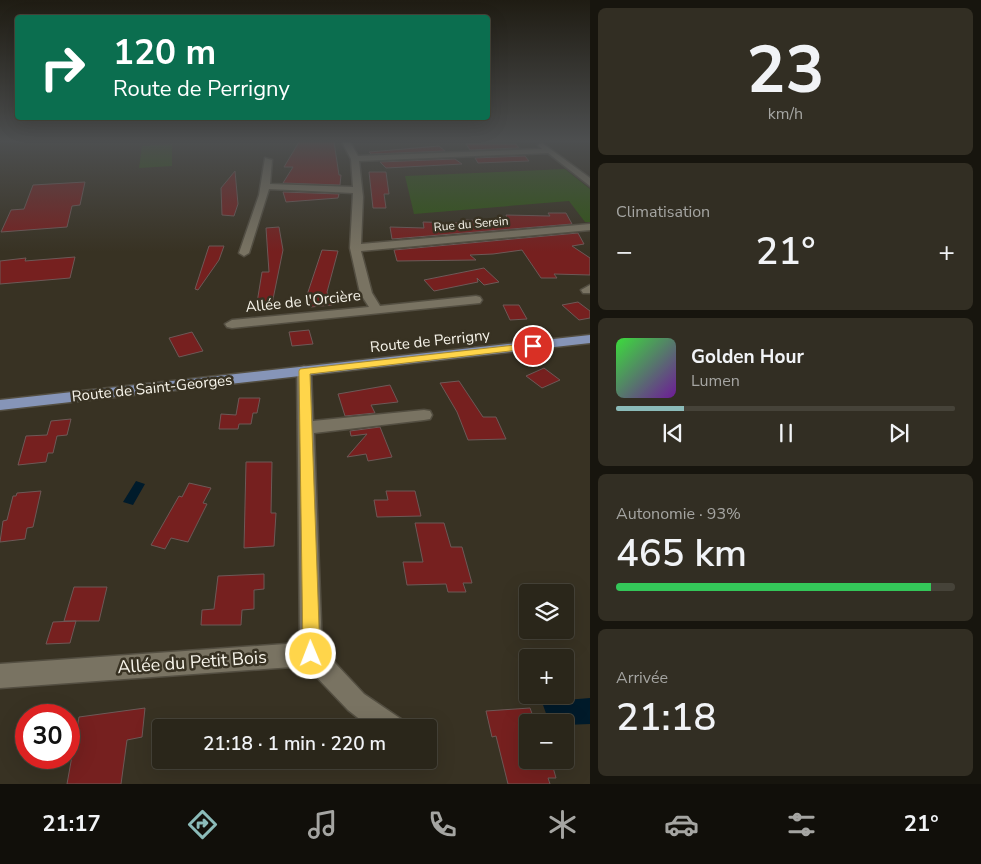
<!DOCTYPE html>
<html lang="fr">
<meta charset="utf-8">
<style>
body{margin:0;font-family:"Nunito Sans",sans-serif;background:#322e23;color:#f1f3f6;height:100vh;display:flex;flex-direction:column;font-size:19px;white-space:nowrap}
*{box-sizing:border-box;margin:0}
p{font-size:16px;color:#a5a5a2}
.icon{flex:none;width:28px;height:28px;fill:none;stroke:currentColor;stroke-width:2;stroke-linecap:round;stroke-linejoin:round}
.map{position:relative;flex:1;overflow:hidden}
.sheet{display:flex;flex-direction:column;gap:8px;padding:8px;background:#17150e;width:391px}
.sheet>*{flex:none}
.guide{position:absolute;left:15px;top:15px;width:475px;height:105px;border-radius:5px;box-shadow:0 5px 20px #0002,0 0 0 1px #464339;background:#0b6e4f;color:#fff;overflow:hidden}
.controls{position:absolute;left:519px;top:584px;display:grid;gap:10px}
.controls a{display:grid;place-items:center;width:55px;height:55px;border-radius:5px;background:#2a261a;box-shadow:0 5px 20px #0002,0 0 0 1px #464339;font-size:25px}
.speed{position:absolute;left:15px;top:704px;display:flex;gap:10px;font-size:25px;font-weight:700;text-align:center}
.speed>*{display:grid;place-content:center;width:65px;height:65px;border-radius:50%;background:#2a261a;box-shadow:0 5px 20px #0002,0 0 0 1px #464339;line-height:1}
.speed .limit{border:8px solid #d22;background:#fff;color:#111}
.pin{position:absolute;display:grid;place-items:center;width:42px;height:42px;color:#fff;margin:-21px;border:2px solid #fff;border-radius:50%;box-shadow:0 1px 5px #0007}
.me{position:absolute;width:55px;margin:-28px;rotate:359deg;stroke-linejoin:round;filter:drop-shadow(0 0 4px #0008)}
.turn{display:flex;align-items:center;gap:18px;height:105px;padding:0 15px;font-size:22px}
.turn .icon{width:65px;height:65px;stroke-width:2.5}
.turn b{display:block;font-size:35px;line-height:42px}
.big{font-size:38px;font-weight:600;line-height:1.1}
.sheet .card{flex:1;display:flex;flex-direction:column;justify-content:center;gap:8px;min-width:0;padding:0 18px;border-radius:8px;background:#322e23}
.sheet .dial{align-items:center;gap:0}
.dial b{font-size:65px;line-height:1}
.song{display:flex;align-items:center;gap:15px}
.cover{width:60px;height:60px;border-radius:8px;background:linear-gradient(135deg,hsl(120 70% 55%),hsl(280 70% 35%))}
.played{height:5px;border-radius:2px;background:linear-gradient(90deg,#8bbbb9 20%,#464339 20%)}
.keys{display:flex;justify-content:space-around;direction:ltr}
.heat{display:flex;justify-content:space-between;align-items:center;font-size:28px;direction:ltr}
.charge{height:8px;border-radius:4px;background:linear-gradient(90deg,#34c759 93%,#464339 0)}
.trip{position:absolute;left:152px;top:719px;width:285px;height:50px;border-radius:5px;background:#2a261a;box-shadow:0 5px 20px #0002,0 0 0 1px #464339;font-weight:600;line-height:50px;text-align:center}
.menu{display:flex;height:80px;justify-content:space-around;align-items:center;background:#110f0a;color:#a5a5a2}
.menu .icon{width:35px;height:35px}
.menu .current{color:#8bbbb9}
.menu b{font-size:22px;color:#f1f3f6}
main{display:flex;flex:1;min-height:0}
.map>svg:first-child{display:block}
.green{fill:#305514}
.water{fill:#001b2b}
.building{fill:#76201f;stroke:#6d5957}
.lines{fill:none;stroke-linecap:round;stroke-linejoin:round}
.minor-casing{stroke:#534e41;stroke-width:3}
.major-casing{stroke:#534e41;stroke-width:3}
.minor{fill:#797362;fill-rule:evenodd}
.major{fill:#8695b8;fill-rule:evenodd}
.route{fill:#ffd54a;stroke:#a68a30}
.labels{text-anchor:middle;stroke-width:5;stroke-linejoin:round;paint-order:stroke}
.far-street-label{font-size:12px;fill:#f7f4ea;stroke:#383223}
.street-label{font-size:15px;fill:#f7f4ea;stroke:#383223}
.near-street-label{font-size:18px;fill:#f7f4ea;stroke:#383223}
</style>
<main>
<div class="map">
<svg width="590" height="784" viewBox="0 0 590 784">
<rect width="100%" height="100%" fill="#383223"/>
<path class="green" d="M172 144V166L139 168 142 146Z
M565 169 590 189V222H585L569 201 414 214 405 176Z"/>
<path class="water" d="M136 481 145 484 133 505 123 502Z
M590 698V724L565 725V722H549L542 702Z"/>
<path class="building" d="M299 142H334L339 175H341L340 185 283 183 293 167H284Z
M466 144H516L519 148 470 150Z
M439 146 445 151 371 154 369 152Z
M525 156 529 161 478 163 475 158Z
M455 159 462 164 386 168 380 162Z
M235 171 238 204 234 216 222 215 221 188Z
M369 172H386L389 194H384L386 208H373Z
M85 182 80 205 72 206 67 227 1 232 11 210 24 209 33 185Z
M283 192 339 194 338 198 286 202Z
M548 213H566L572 224 392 239 390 227 424 228 423 222 462 223 461 220 508 221 506 215 550 216Z
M279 227 283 250 271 309H256L262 272H269L266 228Z
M578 233 584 244 572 246 590 258V275L554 274 557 278H541L522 250 493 254 470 255 476 260 397 261 394 250Z
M209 246H224L219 260 198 290 195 289Z
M322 250 338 251 327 292 332 305 311 307 307 295Z
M75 257 70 278 0 284V261L26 258 25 261Z
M484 268 499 282 484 285 477 278 478 282 434 291 424 280Z
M578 302 590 311V318L579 320 562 305Z
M503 305H519L527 319 510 320Z
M309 330 313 344 292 346 289 332Z
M192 332 203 351 179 357 169 338Z
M544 368 560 380 542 388 526 376Z
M459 381 483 417H496L506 439 468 440 457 412 440 383Z
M390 385 398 402 371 405 375 413 345 416 338 394Z
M239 398H260L257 413H253L251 424H239L238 429H219L221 414 236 415Z
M71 419 67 435 57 436 53 453H48L46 462 18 465 26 436 47 435 51 421Z
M380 427 392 457 368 461 366 454 347 457 367 434 351 436 350 431Z
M246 462H272L271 513H276L274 546 244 548Z
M189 483 211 488 203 503 207 504 188 542 171 538 165 549 151 545 179 496 182 497Z
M41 491 33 527 27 528 25 539 0 542 3 521 7 520 13 496H16L17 493Z
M386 491H415L421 516 377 517 374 500H388Z
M415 523H444L451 547H462L472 583H463L466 592H448L446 584 407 585 403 562H423Z
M264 574V589L254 590V609L242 610 241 625H201L202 610 214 609 218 576Z
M74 587H107L99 621H64Z
M76 621 70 643 46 644 53 622Z
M145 708 142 737 127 740 121 784H67L79 717Z
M530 708 535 722H528V760H551L556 778H548L550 784H508L496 736 492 737 486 711Z"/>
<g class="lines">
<g class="minor-casing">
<path id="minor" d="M342 142H350L358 156 542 149 538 145 542 143 590 178V186L548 153 359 161 363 197 361 244 590 224V230L361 251 372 293 380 306 476 296 480 297 482 300 480 303 232 328 227 327 225 324 232 320 369 307 360 293 350 248 353 193 269 189 249 253 244 256 239 253 259 195 265 158 272 160 270 184 353 187 351 159Z
M590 285V293H583L581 290Z
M304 366 309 368 311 371 313 421 424 410 430 411 432 415 430 419 424 420 314 433 322 649 364 694 401 719 404 728H371L348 710 306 666 0 688V664L300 643 297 371 299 368Z"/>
</g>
<g class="major-casing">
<path id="major" d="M590 335V343L0 410V400Z"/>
</g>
<use href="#minor" class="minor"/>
<use href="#major" class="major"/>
</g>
<linearGradient id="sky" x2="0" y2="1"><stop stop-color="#1f1c13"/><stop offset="0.56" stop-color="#4d4f50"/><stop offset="1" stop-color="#4d4f50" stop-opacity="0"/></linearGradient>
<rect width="590" height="252" fill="url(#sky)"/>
<path class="route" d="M533 343 538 346 536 348 310 374 320 654 317 660 311 663 305 660 303 654 299 371 300 369Z"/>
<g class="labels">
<g class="far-street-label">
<text transform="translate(471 224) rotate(-5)" y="4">Rue du Serein</text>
</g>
<g class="street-label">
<text transform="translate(303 301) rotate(-6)" y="5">Allée de l'Orcière</text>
<text transform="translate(430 341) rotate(-6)" y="5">Route de Perrigny</text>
<text transform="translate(152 388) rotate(-6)" y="5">Route de Saint-Georges</text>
</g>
<g class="near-street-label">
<text transform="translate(192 662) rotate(-4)" y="6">Allée du Petit Bois</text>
</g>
</g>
</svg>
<div class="controls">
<a><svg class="icon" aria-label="layers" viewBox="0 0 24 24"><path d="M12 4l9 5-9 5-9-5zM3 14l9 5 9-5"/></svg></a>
<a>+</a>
<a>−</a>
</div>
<div class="speed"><div class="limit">30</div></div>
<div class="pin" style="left:533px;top:346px;background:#d93025"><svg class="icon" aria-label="arrive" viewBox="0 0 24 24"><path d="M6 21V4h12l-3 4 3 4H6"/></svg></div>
<svg class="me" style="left:311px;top:654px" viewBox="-20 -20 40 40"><circle r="17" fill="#ffd54a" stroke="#fff" stroke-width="3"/><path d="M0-11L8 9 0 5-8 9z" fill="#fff"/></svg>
<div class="trip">21:18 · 1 min · 220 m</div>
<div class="guide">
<div class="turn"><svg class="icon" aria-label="right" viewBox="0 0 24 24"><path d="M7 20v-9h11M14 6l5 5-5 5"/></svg><div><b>120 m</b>Route de Perrigny</div></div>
</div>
</div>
<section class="sheet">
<div class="card dial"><b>23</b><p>km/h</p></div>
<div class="card"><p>Climatisation</p>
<div class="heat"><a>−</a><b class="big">21°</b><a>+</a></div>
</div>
<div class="card">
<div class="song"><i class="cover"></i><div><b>Golden Hour</b><p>Lumen</p></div></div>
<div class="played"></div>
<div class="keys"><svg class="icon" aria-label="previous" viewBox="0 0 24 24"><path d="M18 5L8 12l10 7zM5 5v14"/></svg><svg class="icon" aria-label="pause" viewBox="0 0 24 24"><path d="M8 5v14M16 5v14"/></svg><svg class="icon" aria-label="next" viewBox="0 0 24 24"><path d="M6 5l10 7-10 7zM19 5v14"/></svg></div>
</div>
<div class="card"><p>Autonomie · 93%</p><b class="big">465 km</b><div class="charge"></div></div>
<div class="card"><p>Arrivée</p><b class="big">21:18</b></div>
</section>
</main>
<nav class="menu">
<b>21:17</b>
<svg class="icon current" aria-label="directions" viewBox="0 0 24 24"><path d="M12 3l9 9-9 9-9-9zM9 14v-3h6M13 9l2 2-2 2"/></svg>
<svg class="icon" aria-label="music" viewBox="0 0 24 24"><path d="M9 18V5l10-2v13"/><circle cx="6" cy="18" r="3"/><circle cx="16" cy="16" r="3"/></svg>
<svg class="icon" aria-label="phone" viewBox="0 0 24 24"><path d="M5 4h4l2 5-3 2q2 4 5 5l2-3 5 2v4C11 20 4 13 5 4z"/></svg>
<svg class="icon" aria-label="climate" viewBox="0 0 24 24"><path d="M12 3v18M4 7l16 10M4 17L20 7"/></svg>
<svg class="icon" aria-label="car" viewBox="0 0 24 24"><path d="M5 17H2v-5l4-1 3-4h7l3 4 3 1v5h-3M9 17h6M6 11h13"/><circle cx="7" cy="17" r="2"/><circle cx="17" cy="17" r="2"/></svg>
<svg class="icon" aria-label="filters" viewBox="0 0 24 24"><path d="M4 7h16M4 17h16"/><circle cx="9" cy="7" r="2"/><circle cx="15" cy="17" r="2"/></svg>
<b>21°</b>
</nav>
